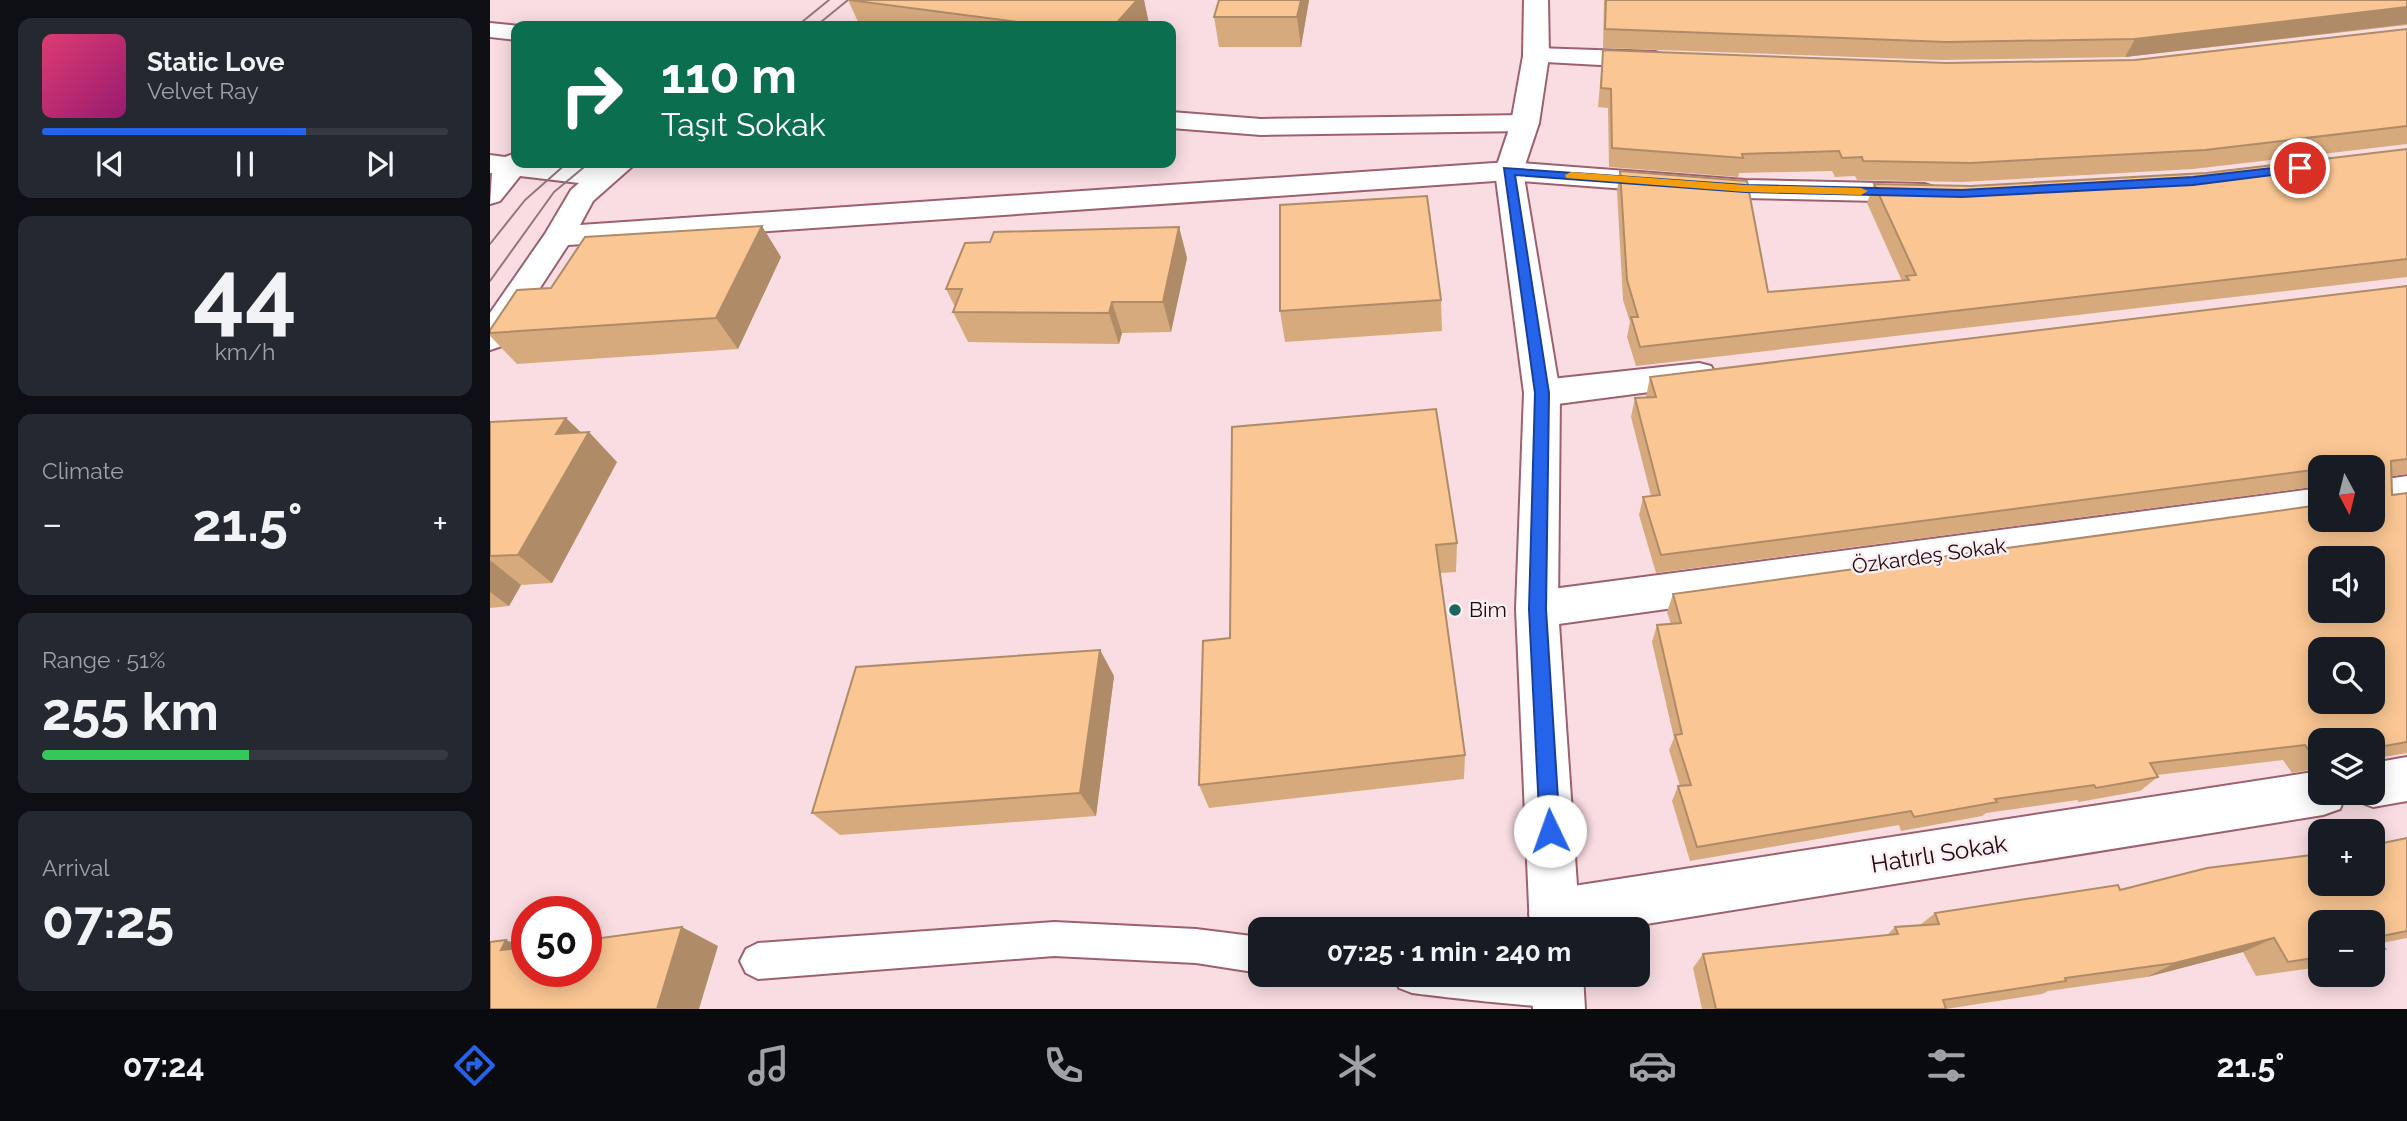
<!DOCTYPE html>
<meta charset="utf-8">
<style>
body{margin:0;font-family:Raleway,sans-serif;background:#242831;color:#f1f3f6;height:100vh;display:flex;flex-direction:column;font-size:26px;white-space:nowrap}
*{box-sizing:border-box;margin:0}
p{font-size:23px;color:#9ea1a6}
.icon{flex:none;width:38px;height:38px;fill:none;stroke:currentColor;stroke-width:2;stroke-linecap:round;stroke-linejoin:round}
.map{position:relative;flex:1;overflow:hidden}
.details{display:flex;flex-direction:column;gap:18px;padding:18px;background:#0d0f14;width:490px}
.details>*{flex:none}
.guide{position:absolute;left:21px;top:21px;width:665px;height:147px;border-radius:14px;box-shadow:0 4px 18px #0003;background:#0b6e4f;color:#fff;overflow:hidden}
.needle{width:46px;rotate:173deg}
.controls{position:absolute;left:1818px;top:455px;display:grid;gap:14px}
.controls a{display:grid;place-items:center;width:77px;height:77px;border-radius:14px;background:#171b24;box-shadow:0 4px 18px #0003;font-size:35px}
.speed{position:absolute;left:21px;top:896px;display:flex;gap:14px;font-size:35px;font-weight:700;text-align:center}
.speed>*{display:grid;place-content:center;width:91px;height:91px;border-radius:50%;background:#171b24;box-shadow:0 4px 18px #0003;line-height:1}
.speed .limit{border:10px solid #d22;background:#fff;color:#111}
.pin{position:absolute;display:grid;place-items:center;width:60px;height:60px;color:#fff;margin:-30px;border:4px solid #fff;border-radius:50%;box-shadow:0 2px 7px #0007}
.me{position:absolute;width:77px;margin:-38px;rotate:357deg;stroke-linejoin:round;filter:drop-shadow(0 0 5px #0008)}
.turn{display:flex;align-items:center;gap:24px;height:147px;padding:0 35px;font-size:32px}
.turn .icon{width:91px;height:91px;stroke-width:2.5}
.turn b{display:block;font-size:49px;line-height:60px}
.big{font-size:52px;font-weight:700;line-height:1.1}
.details .tile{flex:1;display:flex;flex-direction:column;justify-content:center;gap:10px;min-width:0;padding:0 24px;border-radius:14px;background:#242831}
.details .dial{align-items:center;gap:0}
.dial b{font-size:91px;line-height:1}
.song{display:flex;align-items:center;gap:21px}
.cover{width:84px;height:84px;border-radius:10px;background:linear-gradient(135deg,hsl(340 70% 55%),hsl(320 70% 35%))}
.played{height:7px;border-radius:4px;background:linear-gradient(90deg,#2563eb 65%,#363941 65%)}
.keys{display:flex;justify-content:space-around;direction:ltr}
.heat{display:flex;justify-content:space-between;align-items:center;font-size:38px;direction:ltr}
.charge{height:10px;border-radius:5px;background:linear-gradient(90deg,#34c759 51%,#363941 0)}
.trip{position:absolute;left:758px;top:917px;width:402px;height:70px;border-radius:14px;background:#171b24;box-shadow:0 4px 18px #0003;font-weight:700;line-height:70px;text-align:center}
.menu{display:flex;height:112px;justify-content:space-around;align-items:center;background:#090b0e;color:#9ea1a6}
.menu .icon{width:49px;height:49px}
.menu .current{color:#2563eb}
.menu b{font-size:32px;color:#f1f3f6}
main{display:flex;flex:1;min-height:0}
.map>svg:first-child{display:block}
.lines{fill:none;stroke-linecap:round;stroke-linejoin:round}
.lane-casing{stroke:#9c616e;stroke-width:4}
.street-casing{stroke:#9c616e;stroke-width:4}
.secondary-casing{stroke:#9c616e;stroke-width:4}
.lane{fill:#fff;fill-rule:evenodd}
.street{fill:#fff;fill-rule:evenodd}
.secondary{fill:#fff;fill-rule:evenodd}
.tram{stroke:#92787e;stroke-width:2}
.wall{fill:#d7aa7e}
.shaded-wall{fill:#af8b67}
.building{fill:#fac693;stroke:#af8b67;stroke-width:2;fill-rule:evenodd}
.route{fill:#2563eb;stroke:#184099;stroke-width:2}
.slow{fill:#f59e0b}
.poi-dot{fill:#1c665f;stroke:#fceef1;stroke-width:2.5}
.labels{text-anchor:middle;stroke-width:5;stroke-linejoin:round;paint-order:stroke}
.street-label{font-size:21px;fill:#1f090f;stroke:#fceef1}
.poi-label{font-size:21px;fill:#1f090f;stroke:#fceef1;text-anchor:start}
.near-street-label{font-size:24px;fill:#1f090f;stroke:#fceef1}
</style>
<main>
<section class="details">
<div class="tile">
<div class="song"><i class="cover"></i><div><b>Static Love</b><p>Velvet Ray</p></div></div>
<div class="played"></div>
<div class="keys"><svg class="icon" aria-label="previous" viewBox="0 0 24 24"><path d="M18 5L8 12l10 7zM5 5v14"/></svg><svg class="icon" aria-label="pause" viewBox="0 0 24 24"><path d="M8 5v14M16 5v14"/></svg><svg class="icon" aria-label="next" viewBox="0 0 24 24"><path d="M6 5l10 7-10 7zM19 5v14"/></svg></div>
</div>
<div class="tile dial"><b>44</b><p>km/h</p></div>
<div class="tile"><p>Climate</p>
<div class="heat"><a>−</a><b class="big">21.5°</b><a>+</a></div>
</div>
<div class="tile"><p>Range · 51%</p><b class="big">255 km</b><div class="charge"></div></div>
<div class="tile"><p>Arrival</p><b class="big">07:25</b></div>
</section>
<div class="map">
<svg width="1917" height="1009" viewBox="0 0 1917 1009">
<rect width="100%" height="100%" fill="#f9dde2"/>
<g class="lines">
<g class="lane-casing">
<path id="lane" d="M564 922 706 929 770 937V973L706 963 564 956 268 979 256 973 250 961 256 949 268 943Z
M904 975H1058L1081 981 1086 994 1081 1007C1057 1009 953 997 922 993L909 988Z"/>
</g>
<g class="street-casing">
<path id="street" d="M0 23 29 26H26V40L0 37Z
M1046 48 1165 52 1174 55 1178 60 1174 65 1165 68 1037 61 1033 56 1037 51Z
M681 112 771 119 1035 115 1045 117 1049 123 1045 129 1035 131 771 135 681 128Z
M26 153V163H66L108 168 114 163H146L103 201 90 225 1019 162 1255 180 1434 184 1444 187 1449 193 1444 199 1434 202 1255 198 1019 180 78 245 12 346 0 350V313L55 234 81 190 89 183 30 176 10 201 0 204 2 173H0V155L15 157Z
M1209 363 1221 366 1226 375 1221 384 1052 406 1040 402 1034 393 1040 384 1052 380Z
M1917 476V506L1883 511V481Z
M1830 488V518L1047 627 1032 621 1026 609 1032 597 1047 591Z
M1917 757V801L1883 807 1867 801 1863 793H1883V763Z
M1830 771V793H1856L1850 809 1833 815 1125 929H1045L1039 914 1046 896 1064 889Z"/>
</g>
<g class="secondary-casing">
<path id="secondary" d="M1034 0H1058L1059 56 1049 123 1033 171 1070 393 1068 609 1090 929H1040L1026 609 1034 393 1005 171 1021 123 1033 56Z
M1041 975H1093L1095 1009H1043Z"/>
</g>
<use href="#lane" class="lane"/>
<use href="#street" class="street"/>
<use href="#secondary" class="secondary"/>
<path class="tram" d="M307 26 339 0
M326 26 358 0
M0 244 35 200 77 163
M0 281 64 192 99 163"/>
</g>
<path class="wall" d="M358 0H654L659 24 657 26H370Z
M729 0H819L811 47H729L724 17Z
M1114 0H1917V25L1635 57 1449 60 1113 48Z
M1917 29V144L1703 169 1472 182 1367 180 1365 176 1345 177 1342 171 1249 173 1248 177 1119 167 1118 108 1108 107 1113 50 1456 63 1645 60Z
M1917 149V277L1146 366 1137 337 1140 322 1133 300 1127 191 1130 171 1278 292 1412 281 1377 203 1384 184 1481 186 1716 173Z
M689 227 697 258 681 332 632 333 629 344 478 342 463 312 465 307 456 289 500 242Z
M291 257 248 349 27 364 0 336V330L61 288Z
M1917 286V474L1902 476V495L1917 493V753L1883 759V740H1830V768L1802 773 1793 760 1667 775 1668 777 1650 791 1589 802 1587 800 1496 813 1492 816 1411 831 1409 825 1200 861 1182 801 1188 786H1190L1179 750 1184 738 1162 642 1167 625 1181 624 1177 612 1183 594 1883 520V467H1830V486L1166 573 1149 515 1153 497 1161 496 1141 417 1145 398 1156 397 1160 377Z
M951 300 952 331 795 342 790 311Z
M0 422 91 433 127 462 62 583 31 585 19 606 0 608Z
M742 427 967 543 966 572 950 573 975 755 974 779 719 808 709 785 740 638Z
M610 650 624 676 606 816 350 835 322 813Z
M1917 838V938L1892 943 1895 949 1883 953V922H1830V967L1766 976 1753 952 1657 977 1558 991 1552 994 1456 1009H1212L1203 968 1213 954 1397 935 1405 927 1430 925 1445 913 1630 890 1830 884Z"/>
<path class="shaded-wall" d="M647 0H654L659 24 657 26H624Z
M811 0H819L811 47 807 17Z
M1917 7V24L1635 57 1645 39Z
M272 226 291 257 248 349 226 318Z
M689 227 697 258 681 332 673 302Z
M622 302 632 333 629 344 619 313Z
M76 418 96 437 99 432 127 462 62 583 28 555 66 434Z
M0 560 31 585 19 606 0 592Z
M610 650 624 676 606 816 590 793Z
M192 927 228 946 209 1009H167Z
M1784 938 1753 952 1657 977 1685 963Z
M16 940 37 949 11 950Z"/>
<path class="building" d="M359 0H647L624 26H559Z
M729 0H811L807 17H724Z
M1116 0H1917V7L1645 39 1456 42 1115 29Z
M1917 29V126L1715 150 1481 163 1373 161 1372 157 1352 158 1349 151 1252 154 1253 158 1122 148 1121 89 1111 88 1113 50 1456 63 1645 60Z
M1917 149V259L1150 347 1141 317H1148L1137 280 1130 171 1257 181 1278 292 1419 280 1416 276 1426 275 1384 184 1481 186 1716 173Z
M937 196 951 300 790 311V205Z
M272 226 226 318 0 333V330L27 290 61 288 95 237Z
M689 227 673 302H622L619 313 463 312 472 289H456L475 243 500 242 504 232Z
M1917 286V459L1901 461 1902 495 1917 493V742L1883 748V740H1830V757L1825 758 1815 745 1660 763 1668 777 1606 788 1604 785 1505 799 1507 802 1424 817 1421 811 1207 847 1188 786 1201 785 1185 735 1192 734 1167 625 1191 623 1183 594 1830 505V520H1883V467H1830V469L1171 555 1153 497 1170 495 1145 398 1166 397 1160 377ZM1830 558H1883V611H1830ZM1830 649H1883V702H1830Z
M946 409 967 543 946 545 975 755 709 785 713 641 740 638 742 427Z
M76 418 66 434 99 432 28 555 0 556V422Z
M610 650 590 793 322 813 366 667Z
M1917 838V931L1887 937 1895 949 1883 950V922H1830V957L1798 962 1784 938 1685 963 1575 978 1576 981 1453 1000 1456 1009H1226L1213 954 1408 934 1405 927 1449 924 1445 913 1628 885 1630 890 1717 868 1830 854V884H1883V845Z
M192 927 167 1009H0V942L16 940 11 950 37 947V971H96V940Z"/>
<path class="route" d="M1810 165 1814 166V171L1703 185 1472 197 1255 192 1025 175 1059 393 1056 609 1070 831 1067 838 1060 841 1053 838 1050 831 1039 609 1045 393 1014 168 1255 185 1472 190 1703 177Z"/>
<path class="slow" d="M1081 172 1255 185 1371 188 1378 191 1371 195 1255 192 1076 178 1075 175Z"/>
<circle class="poi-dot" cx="965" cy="610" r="7"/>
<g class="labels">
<g class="street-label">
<text transform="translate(1439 556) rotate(-8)" y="7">Özkardeş Sokak</text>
</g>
<g class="poi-label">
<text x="979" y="617">Bim</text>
</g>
<g class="near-street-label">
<text transform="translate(1449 854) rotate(-9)" y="8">Hatırlı Sokak</text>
</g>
</g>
</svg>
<div class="controls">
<a><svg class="needle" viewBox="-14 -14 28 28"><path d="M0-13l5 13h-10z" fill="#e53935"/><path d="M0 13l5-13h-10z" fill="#9ea1a6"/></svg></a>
<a><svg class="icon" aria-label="sound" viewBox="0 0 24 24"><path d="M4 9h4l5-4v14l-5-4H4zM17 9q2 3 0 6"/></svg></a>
<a><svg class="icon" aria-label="search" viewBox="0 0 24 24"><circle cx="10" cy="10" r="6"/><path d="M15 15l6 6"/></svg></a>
<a><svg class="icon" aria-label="layers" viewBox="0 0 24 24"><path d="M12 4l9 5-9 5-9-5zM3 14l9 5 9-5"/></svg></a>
<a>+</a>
<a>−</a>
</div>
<div class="speed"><div class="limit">50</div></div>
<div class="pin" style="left:1810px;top:168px;background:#d93025"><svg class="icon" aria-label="arrive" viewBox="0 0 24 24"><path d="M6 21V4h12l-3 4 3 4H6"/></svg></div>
<svg class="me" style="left:1060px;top:831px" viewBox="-20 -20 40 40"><circle r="19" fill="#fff"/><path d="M0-13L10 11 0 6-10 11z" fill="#2563eb"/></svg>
<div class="trip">07:25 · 1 min · 240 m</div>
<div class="guide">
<div class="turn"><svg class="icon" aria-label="right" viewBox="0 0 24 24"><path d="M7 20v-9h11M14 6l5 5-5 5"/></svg><div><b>110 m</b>Taşıt Sokak</div></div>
</div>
</div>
</main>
<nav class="menu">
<b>07:24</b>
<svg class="icon current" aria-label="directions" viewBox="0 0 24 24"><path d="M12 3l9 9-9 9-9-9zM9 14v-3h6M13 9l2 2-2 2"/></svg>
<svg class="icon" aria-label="music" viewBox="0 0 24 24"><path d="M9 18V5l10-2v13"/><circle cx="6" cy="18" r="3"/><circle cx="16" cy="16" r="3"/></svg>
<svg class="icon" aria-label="phone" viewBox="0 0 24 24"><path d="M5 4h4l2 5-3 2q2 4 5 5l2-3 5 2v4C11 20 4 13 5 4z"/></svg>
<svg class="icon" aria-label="climate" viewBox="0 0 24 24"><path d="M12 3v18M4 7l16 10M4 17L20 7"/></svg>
<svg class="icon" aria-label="car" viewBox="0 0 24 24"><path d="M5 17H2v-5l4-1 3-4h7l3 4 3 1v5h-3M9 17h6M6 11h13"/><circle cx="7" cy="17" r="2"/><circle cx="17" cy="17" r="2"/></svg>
<svg class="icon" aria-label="filters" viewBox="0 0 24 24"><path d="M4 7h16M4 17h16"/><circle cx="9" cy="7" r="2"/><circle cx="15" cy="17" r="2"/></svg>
<b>21.5°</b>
</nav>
